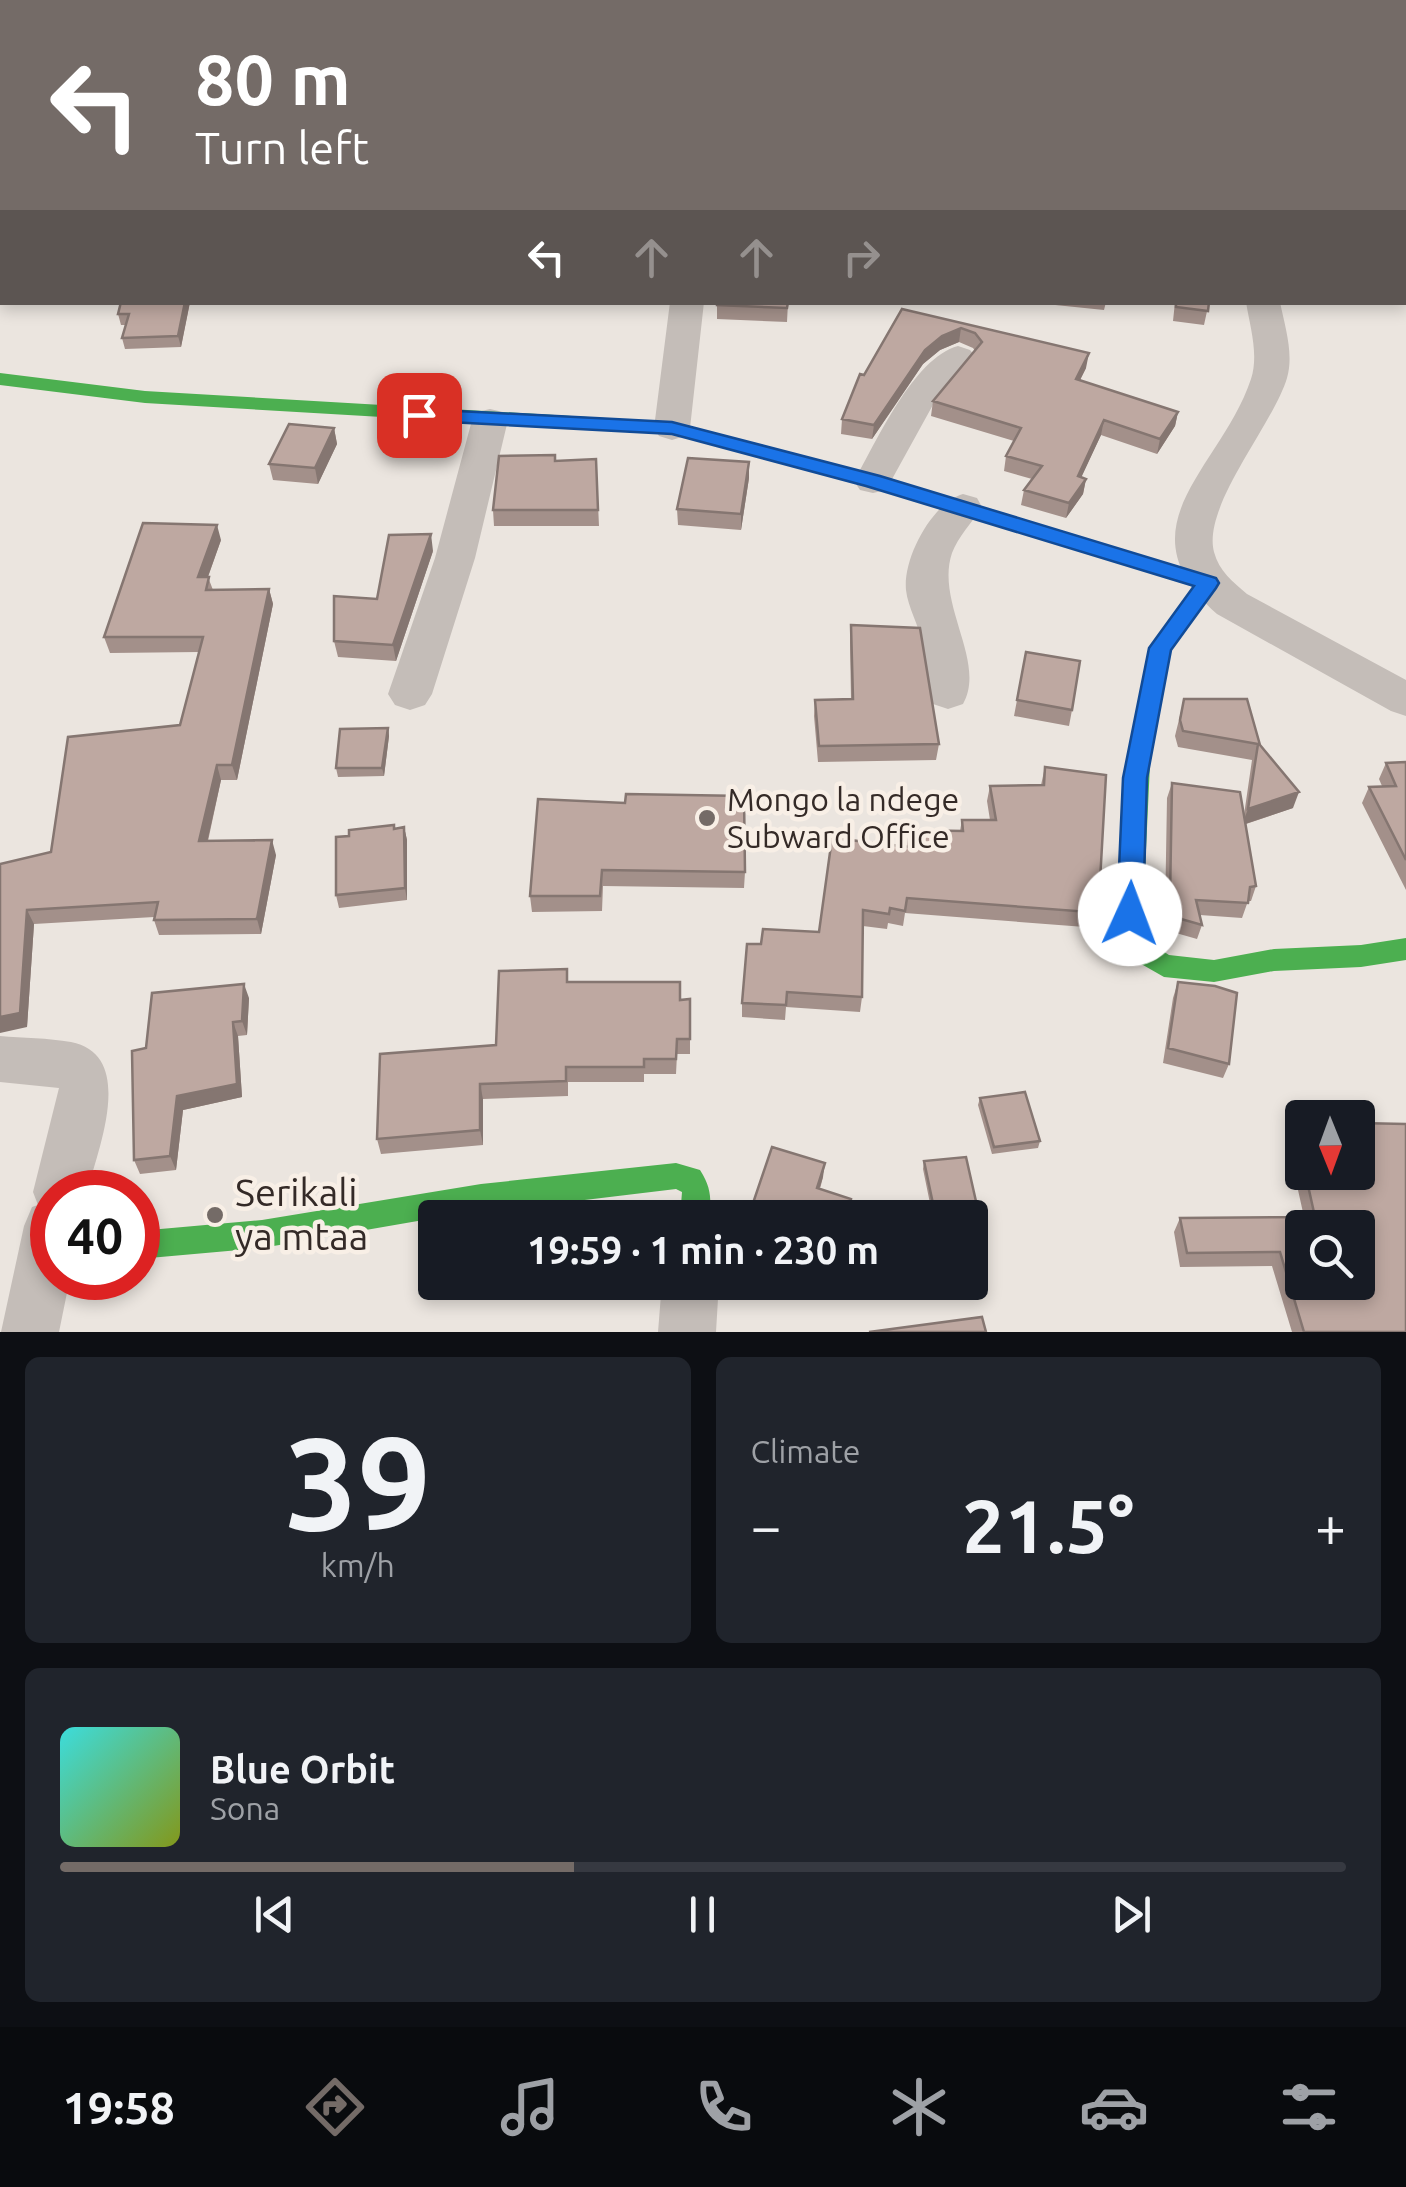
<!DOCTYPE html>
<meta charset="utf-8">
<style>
body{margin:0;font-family:Ubuntu,sans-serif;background:#20242c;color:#f1f3f6;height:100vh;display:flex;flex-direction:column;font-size:38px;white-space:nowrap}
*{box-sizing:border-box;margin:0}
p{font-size:32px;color:#9ea1a6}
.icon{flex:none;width:55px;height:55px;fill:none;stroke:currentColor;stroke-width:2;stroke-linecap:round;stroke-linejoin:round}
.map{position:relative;height:1332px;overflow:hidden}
.details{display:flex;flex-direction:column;gap:25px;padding:25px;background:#0d0f14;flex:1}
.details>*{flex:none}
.hud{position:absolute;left:0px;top:0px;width:1408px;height:305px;box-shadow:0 5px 15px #0003;background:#746b67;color:#fff;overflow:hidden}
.needle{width:65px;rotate:179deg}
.fabs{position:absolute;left:1285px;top:1100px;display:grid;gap:20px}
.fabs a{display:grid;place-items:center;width:90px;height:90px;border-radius:10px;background:#171b24;box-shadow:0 5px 15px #0003;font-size:50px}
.speed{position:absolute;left:30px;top:1170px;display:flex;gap:20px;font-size:50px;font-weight:700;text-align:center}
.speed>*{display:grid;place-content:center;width:130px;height:130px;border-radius:50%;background:#171b24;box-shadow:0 5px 15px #0003;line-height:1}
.speed .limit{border:15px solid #d22;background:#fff;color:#111}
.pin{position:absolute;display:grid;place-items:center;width:85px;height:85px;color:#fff;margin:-42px;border-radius:20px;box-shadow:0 5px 15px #0006}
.me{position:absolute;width:110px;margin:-55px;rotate:2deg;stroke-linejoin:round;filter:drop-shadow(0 0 8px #0008)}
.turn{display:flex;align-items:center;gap:35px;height:210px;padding:0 30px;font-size:45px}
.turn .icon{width:130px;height:130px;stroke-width:2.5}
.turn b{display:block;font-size:70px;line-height:85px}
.lanes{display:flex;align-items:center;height:95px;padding:0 30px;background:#0003;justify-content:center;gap:50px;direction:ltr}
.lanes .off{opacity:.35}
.big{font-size:75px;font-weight:700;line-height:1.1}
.details .widget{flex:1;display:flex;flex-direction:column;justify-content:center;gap:15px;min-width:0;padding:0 35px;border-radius:15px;background:#20242c}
.details .dial{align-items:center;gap:0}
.dial b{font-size:130px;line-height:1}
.song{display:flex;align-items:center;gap:30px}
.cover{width:120px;height:120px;border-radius:15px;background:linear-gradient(135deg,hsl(180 70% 55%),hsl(70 70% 35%))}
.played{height:10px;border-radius:5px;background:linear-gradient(90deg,#746b67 40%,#363941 40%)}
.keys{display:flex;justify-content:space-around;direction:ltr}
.heat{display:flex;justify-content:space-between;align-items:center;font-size:55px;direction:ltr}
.details .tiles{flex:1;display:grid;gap:25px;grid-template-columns:1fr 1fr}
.widget:last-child{grid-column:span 2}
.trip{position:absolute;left:418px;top:1200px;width:570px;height:100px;border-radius:10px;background:#171b24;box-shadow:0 5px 15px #0003;font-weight:700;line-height:100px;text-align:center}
.dock{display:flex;height:160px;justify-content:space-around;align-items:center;background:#090b0e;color:#9ea1a6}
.dock .icon{width:70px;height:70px}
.dock .current{color:#746b67}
.dock b{font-size:45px;color:#f1f3f6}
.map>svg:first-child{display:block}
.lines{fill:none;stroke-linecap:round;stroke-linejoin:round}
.street{fill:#c4bdb8;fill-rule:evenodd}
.fast{fill:#4caf50;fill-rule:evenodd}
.slow{fill:#ffc107;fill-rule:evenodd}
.wall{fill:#a3908a}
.shaded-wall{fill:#857671}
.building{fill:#bea8a1;stroke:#857671;stroke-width:2.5;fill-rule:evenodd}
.route{fill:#1a73e8;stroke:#114b97;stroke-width:2.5}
.poi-dot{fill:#746b67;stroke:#f8efe6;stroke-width:4}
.labels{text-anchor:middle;stroke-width:9;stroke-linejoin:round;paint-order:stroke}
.poi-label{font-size:32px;fill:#342a27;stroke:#f8efe6;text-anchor:start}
.near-poi-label{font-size:38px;fill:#342a27;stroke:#f8efe6;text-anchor:start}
</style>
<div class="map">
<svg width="1406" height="1332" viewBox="0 0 1406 1332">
<rect width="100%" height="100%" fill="#ebe5df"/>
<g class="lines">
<path class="street" d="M1172 0H1198L1199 2H1173Z
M670 302H704L690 428 685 436 672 440 659 436 654 428Z
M1246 302H1280C1285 327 1294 354 1287 378 1273 425 1202 506 1214 552 1219 571 1233 582 1247 594L1406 680V716L1391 711 1217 614C1118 526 1221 469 1251 379 1259 354 1250 327 1246 302Z
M958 346 970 350 976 357 934 403 886 490 873 493 860 490 854 481C876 443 913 358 958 346Z
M490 409 503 412 508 420 475 558 432 694 425 705 410 710 395 705 388 694 435 558 472 420 477 412Z
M963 494 977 498 982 507C973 521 958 537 952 553 935 603 987 662 963 704L948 709 933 704C922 685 926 664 922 643 919 625 908 608 906 590 903 558 932 503 963 494Z
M0 1036C23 1038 48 1038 71 1042 137 1055 98 1149 87 1192H52V1278H70L59 1332H1L24 1226 32 1207 38 1205 33 1192 59 1088 0 1082Z
M662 1282H719L716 1332H658Z"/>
<path class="fast" d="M0 373 145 391 672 422 753 444 756 448 746 454 672 434 145 403 0 385Z
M1138 755 1146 758 1150 764 1143 914 1150 943 1169 955 1214 960 1274 949 1361 945 1406 938V960L1361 967 1274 971 1214 982 1164 977 1129 957 1117 914 1126 764 1130 758Z
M676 1163 700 1170C711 1187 711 1197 710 1218H680L682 1192 676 1189 435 1218 262 1248 138 1259V1231L262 1220 481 1184Z"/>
<path class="slow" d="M746 442 880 476 1216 578 1219 583 1216 588 1171 650 1146 770H1130L1126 764 1149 648 1194 586 867 486 739 452 736 448Z"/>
</g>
<path class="wall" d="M534 0H765V2H534Z
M190 302 181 347 125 349 122 338 126 325H121L118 314Z
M717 302H788L787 322 717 319Z
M1026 302H1106L1104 310Z
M1175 302H1209L1204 325 1173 321Z
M902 309 1086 368 1080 380 1178 412 1175 426 1157 454 1101 435 1081 477 1086 479 1083 494 1066 518 1021 505 1024 490 1032 479 1004 471 1006 456 1014 441 931 416 933 401 975 351 973 348 959 342 940 350 923 364 872 439 841 434 842 419 864 375Z
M334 428 337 444 318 484 273 480 269 464Z
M596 459 599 526H494L493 510 556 461Z
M749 478 741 530 678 525 677 509Z
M221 540 208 577 213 590 269 589 273 604 237 780H221L208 841 276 855 261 934 159 935 154 920V917L34 924 27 1027 0 864 51 852 180 725 199 652 110 653 104 637Z
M433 551 396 661 338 657 334 641 377 599Z
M851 625 939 744 936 760 818 762 814 716 815 700 851 699 850 642Z
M1026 652 1072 710 1069 726 1014 716Z
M1184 699 1260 745 1293 808 1246 824 1256 886 1251 901H1248L1242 918 1200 915 1202 925 1197 939 1169 931 1165 914 1167 798 1172 783 1244 815 1252 760 1178 747 1175 736Z
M388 728 389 736 384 776 338 777 336 768Z
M1406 762V890L1362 803 1369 787 1382 786 1379 779 1386 763Z
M1045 767 1099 899 1102 913 1098 928 905 913 903 926 888 923 887 929 863 926 862 997 860 1012 786 1007 785 1020 742 1017V1003L761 944 819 932 907 846 909 830 960 831 962 820H990L987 801 990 786 1041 785Z
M538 799 745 872 744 888 603 886 602 911 532 912 530 896Z
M404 827 407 840V900L339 908 336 895 395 829Z
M567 969 568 982 680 1000 690 999V1054H677L676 1074H644V1082H568V1096L483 1099V1145L381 1154 377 1139 496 1045Z
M1178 982 1229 1064 1223 1078 1163 1063 1173 998Z
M249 998 247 1035 238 1036 242 1097 183 1110 176 1170 140 1174 134 1160 146 1048Z
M980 1098 1040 1141 1038 1148 992 1154 978 1105Z
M1293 1121 1302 1122V1172H1358L1406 1332H1292L1272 1266 1180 1267 1174 1232 1180 1218 1304 1217 1286 1136Z
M924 1161 982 1228 980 1236 970 1237V1218H933L923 1169Z
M823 1177 820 1189 849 1213 848 1218H749L750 1212Z"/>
<path class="shaded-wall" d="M185 302H190L181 347 178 336Z
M961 328 959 342 940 350 923 364 872 439 874 425 925 350 942 336Z
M1089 353 1086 368 1073 394 1076 379Z
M1178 412 1175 426 1157 454 1160 439Z
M1104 420 1101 435 1075 491 1078 476Z
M334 428 337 444 318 484 315 468Z
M749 462V478L741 530V514Z
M1086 479 1083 494 1066 518 1069 503Z
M217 525 221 540 202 593 198 577Z
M431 534 433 551 396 661 393 645Z
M269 589 273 604 237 780 232 765Z
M388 728 389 736 384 776 382 768Z
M217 765 221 780 204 856 199 841Z
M1299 792 1293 808 1242 825 1248 809Z
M404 827 407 840V900L405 888Z
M272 840 276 855 261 934 257 919Z
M27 910 34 924 27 1027 0 1033V1017Z
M244 984 249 998 247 1035 242 1021Z
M233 1022 238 1036 242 1097 183 1110 176 1170 170 1156 177 1096Z
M480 1084 483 1099V1145L480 1130Z
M825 1163 823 1177 815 1202 817 1188Z"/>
<path class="building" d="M0 0H73V2H2V16L0 17Z
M192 0H250L248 2H190Z
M269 0H435L436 2H268Z
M582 0H765V2H580Z
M121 302H185L178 336 122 338 129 314H118Z
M717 302H788L787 308 717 305Z
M1176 302H1209L1208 311 1176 307Z
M902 309 1089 353 1076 379 1178 412 1160 439 1104 420 1078 476 1086 479 1069 503 1024 490 1042 466 1006 456 1021 428 933 401 982 342 975 333 961 328 942 336 925 350 874 425 842 419 860 374 864 375Z
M289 424 334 428 315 468 269 464Z
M555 455V461L596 459 598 510H493L499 456Z
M688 458 749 462 741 514 677 509Z
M143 523 217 525 198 577H209L206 590 269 589 232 765H217L199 841 272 840 257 919 154 920 158 902 27 910 20 1013 0 1017V864L51 852 68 737 180 725 203 637H104Z
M431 534 393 645 334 641V596L377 599 389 535Z
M851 625 920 628 939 744 819 746 815 700 853 699Z
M1026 652 1080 661 1072 710 1017 700Z
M1184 699H1247L1260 745 1299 792 1248 809 1258 744 1183 731 1180 720Z
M388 728 382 768H336L340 729Z
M1406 762V860L1369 787 1396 786 1386 763Z
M1045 767 1106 775 1099 899 1102 913 907 898 905 911 890 908 889 914 863 910 862 997 787 992 786 1005 742 1003 747 944H761L763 929 819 932 832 838 910 847 909 830 963 831 962 820H996L990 786 1044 785Z
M1172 783 1240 792 1256 886 1250 887 1248 903 1196 900 1202 925 1174 917 1170 899Z
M626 794 744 796 745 872 602 870 600 896H530L538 799 625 803Z
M394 825V829L404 827 405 888 336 895V837L349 836V830Z
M567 969V982H680V1000L690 999V1039H677L676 1059H644V1067H566V1081L480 1084V1130L377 1139 380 1054 496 1045 499 971Z
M1178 982 1215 986 1237 993 1229 1064 1168 1048Z
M244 984 242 1021 233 1022 237 1084 177 1096 170 1156 134 1160 132 1051 146 1048 152 993Z
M1025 1092 1040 1141 994 1147 980 1098Z
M1293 1121 1302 1122V1163Z
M1358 1123 1406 1124V1332H1304L1280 1252 1187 1253 1180 1218 1315 1217 1305 1172H1358ZM1302 1228H1358V1282H1302Z
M772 1147 825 1163 817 1188 851 1199 846 1218H767L750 1212Z
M966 1157 982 1228 970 1230V1218H936L924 1161Z
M982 1317 986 1332H869Z"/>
<path class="route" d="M419 409 672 422 880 476 1216 578 1219 583 1216 588 1171 650 1147 778 1143 914 1139 922 1130 925 1121 922 1117 914 1123 778 1149 648 1194 586 866 486 672 434 412 420V411Z"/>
<g class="poi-dot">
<circle cx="707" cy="818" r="10"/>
<circle cx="215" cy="1215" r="10"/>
</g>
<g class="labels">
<g class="poi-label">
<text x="727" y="811">Mongo la ndege<tspan x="727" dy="37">Subward Office</tspan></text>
</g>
<g class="near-poi-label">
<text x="235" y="1206">Serikali<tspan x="235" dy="44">ya mtaa</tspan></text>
</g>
</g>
</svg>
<div class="fabs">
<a><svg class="needle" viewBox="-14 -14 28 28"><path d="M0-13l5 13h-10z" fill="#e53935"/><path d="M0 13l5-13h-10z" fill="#9ea1a6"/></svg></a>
<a><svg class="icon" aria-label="search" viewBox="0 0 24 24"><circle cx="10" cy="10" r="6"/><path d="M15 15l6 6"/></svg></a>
</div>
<div class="speed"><div class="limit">40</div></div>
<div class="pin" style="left:419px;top:415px;background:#d93025"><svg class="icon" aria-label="arrive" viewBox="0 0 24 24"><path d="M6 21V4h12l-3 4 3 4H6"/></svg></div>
<svg class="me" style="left:1130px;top:914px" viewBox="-20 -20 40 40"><circle r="19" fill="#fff"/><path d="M0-13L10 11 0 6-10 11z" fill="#1a73e8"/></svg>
<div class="trip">19:59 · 1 min · 230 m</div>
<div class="hud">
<div class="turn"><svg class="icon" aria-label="left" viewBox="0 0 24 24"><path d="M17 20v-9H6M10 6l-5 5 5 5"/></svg><div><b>80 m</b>Turn left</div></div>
<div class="lanes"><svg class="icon" aria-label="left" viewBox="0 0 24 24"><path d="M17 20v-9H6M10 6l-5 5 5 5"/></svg><svg class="icon off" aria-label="ahead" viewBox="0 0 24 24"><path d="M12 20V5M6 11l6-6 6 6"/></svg><svg class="icon off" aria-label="ahead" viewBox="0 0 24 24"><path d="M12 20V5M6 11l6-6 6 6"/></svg><svg class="icon off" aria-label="right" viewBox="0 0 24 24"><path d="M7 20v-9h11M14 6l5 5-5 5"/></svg></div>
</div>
</div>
<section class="details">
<div class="tiles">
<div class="widget dial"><b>39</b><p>km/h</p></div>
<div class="widget"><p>Climate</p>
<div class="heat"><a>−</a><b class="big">21.5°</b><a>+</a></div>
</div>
<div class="widget">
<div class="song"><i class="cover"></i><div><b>Blue Orbit</b><p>Sona</p></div></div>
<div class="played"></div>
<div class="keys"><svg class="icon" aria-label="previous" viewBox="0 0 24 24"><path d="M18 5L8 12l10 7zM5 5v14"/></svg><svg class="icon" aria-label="pause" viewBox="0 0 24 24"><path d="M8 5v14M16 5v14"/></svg><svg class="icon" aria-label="next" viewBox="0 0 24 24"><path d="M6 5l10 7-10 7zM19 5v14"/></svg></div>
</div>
</div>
</section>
<nav class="dock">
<b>19:58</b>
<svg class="icon current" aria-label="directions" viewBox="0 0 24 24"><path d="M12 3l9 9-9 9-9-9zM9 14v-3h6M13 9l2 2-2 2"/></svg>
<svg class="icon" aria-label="music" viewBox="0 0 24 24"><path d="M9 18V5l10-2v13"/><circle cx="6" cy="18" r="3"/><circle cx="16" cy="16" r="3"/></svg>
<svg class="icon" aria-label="phone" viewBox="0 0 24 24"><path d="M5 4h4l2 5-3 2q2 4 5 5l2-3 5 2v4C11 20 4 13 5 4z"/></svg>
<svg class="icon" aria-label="climate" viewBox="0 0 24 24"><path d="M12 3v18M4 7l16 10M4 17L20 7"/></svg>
<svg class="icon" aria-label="car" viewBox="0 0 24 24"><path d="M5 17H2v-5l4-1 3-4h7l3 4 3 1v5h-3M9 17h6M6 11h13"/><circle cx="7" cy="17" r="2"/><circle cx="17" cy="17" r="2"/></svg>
<svg class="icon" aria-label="filters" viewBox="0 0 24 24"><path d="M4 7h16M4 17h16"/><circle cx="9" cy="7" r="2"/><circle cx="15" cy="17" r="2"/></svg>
</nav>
